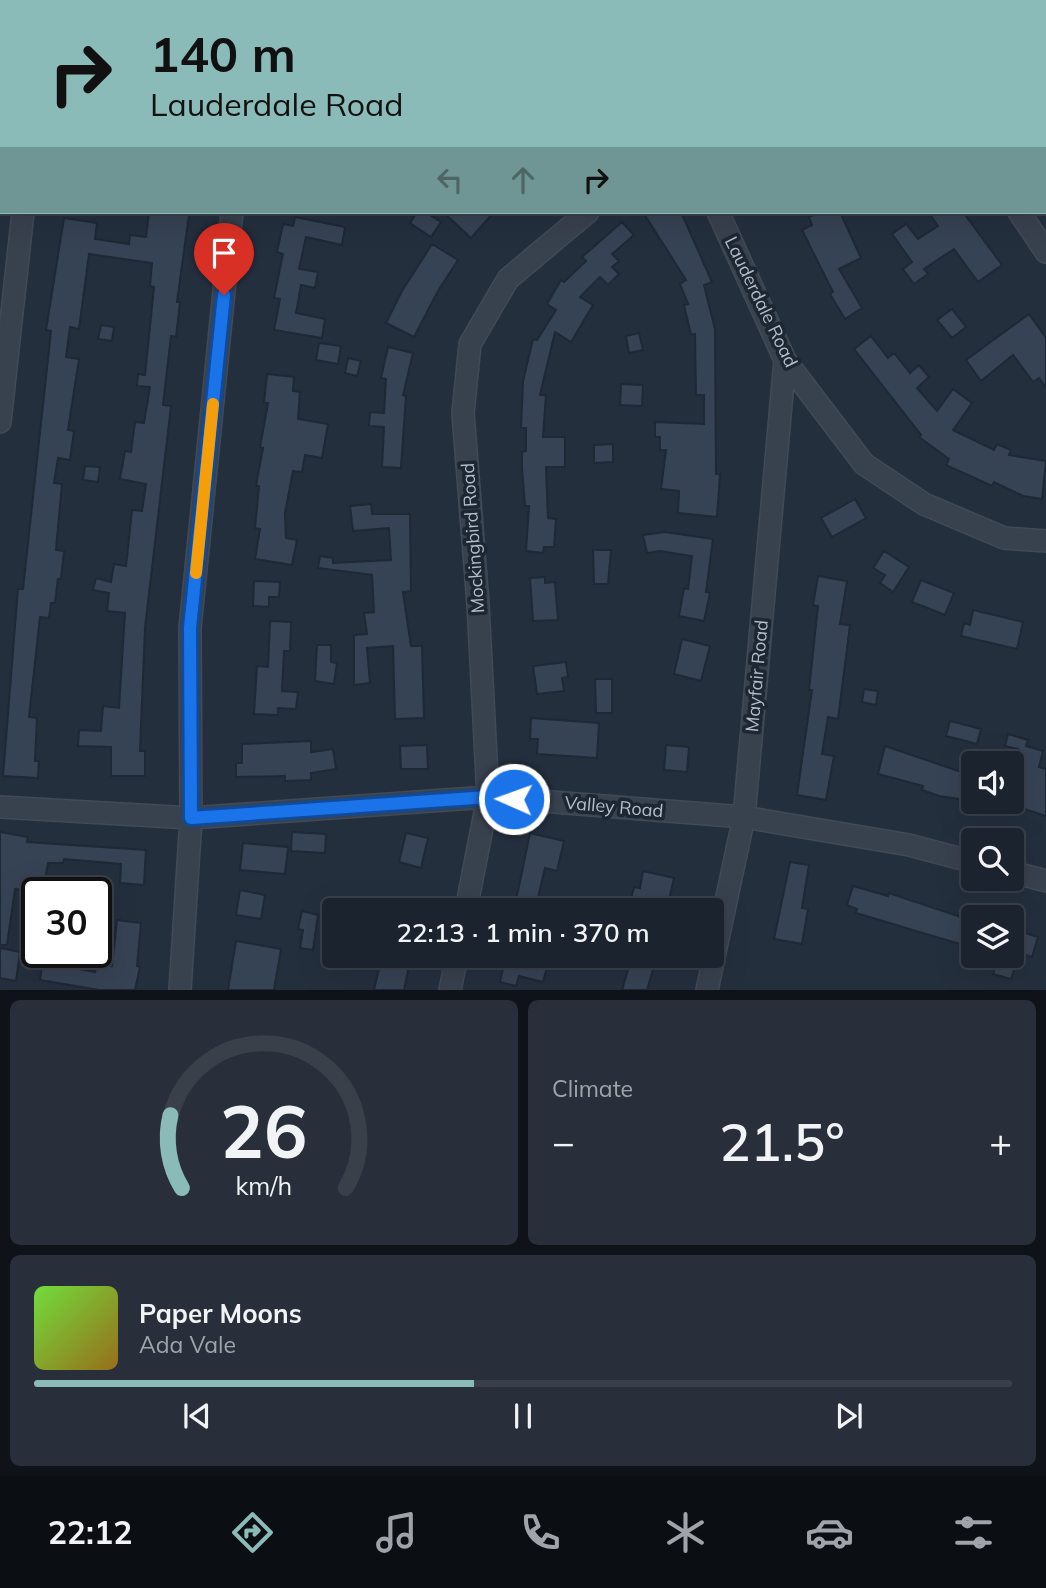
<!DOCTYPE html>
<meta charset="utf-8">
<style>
body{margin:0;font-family:Mulish,sans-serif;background:#282f3a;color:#f1f3f6;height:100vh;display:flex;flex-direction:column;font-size:26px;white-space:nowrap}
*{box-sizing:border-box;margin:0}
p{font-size:23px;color:#a0a4aa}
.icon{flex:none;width:38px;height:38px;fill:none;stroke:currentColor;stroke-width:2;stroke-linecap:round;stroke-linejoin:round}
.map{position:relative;height:990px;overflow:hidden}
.sheet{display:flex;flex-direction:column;gap:10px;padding:10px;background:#0f1319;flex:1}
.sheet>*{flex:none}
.top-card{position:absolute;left:0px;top:0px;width:1046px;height:214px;box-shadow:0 7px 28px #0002,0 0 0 2px #39404a;background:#8bbbb9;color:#111;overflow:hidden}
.buttons{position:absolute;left:961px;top:751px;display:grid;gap:14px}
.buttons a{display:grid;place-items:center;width:63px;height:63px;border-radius:7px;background:#1b232e;box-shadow:0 7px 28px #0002,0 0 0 2px #39404a;font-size:35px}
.speed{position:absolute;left:21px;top:877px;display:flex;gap:14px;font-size:35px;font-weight:700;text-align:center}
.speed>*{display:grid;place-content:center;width:91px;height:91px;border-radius:50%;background:#1b232e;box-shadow:0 7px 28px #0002,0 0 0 2px #39404a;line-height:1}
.speed .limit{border:4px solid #111;border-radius:10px;background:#fff;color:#111}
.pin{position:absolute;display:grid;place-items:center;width:60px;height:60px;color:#fff;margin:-72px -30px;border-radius:50% 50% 50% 0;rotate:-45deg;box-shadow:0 0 7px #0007}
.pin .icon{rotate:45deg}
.me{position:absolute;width:77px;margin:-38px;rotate:272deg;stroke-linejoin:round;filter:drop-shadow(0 0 5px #0008)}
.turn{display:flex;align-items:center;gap:24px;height:147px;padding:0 35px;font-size:32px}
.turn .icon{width:91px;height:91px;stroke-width:2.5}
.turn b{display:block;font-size:49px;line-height:60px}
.lanes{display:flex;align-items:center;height:66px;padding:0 35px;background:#0003;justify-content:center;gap:35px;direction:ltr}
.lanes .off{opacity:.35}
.big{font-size:52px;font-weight:600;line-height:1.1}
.sheet .widget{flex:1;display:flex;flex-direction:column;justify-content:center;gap:10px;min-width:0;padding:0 24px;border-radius:10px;background:#282f3a}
.sheet .dial{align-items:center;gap:0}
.dial svg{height:182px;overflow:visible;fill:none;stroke:#39404a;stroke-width:7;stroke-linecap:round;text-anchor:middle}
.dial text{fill:#f1f3f6;stroke:none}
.song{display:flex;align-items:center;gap:21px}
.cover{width:84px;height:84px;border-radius:10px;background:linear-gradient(135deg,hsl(100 70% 55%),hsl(40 70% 35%))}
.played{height:7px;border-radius:4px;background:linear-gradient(90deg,#8bbbb9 45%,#39404a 45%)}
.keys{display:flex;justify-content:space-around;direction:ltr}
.heat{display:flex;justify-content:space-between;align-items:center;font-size:38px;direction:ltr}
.sheet .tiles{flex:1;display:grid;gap:10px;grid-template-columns:1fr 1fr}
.widget:last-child{grid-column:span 2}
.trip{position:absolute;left:322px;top:898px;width:402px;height:70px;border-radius:7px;background:#1b232e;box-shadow:0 7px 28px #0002,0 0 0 2px #39404a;font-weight:600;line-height:70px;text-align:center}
.dock{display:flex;height:112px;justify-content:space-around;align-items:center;background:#0b0e12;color:#a0a4aa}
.dock .icon{width:49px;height:49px}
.dock .on{color:#8bbbb9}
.dock b{font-size:32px;color:#f1f3f6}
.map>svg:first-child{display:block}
.building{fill:#364354;stroke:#1f2835;stroke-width:2}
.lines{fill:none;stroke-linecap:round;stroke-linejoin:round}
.minor-casing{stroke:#414a57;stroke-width:24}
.minor{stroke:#38414e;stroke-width:21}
.route-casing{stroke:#114b97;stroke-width:18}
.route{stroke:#1a73e8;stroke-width:12}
.slow{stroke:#f59e0b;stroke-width:12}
.labels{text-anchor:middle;stroke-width:7;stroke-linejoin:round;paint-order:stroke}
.street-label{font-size:18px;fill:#b4bcc9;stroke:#1d2633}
</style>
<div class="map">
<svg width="1046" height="990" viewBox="0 0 1046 990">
<rect width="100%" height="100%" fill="#242f3e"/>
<path class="building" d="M149 212 189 215 177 302H180L176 337 171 336 163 405 171 406 145 628 140 751H145V776H111V747L78 746 79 730 101 731 103 706 119 708 125 613 107 611 109 593 93 590 96 578 111 582 114 564 126 566 132 510 142 511 146 484 120 479 125 451 131 452 135 422 144 423 150 387 137 386 138 374 145 375 154 287 150 286 152 263 89 254 79 329 70 327 66 357 79 359 68 430 74 431 70 460 58 458 54 483 62 484 56 550 64 551 61 579H58L55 603H51L49 618 40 617 29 717 37 718 35 761H39L38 778 3 776 18 589H23L51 331 46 330 64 218 97 223 95 239 129 244 130 235 146 237Z
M417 212H425L441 222 431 237 410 223Z
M443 212H494L471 238Z
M643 212H681L712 282 704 285 715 329 716 474H720L717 517 678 513 679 491 661 489 666 450H660V437H655V422L704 424V395H696L695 334 691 335 684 305 688 304 680 284 686 280Z
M819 212H840L861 258 839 269 862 308 845 319 830 294 833 292 802 230 812 225 809 217Z
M928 212H963L1002 265 978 282 954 249 924 269 928 274 914 284 903 269 912 262 892 234 906 224 918 239 938 226Z
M295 217 345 227 342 245 306 237 299 269 318 272 315 288 301 285 296 313 325 319 322 338 274 330 280 299 274 298 283 254 277 252 283 224 293 226Z
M622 222 634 235 612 254 619 261 612 267 619 274 608 285 600 277 580 297 593 305 571 342 555 332 540 395H546L543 437H565V467H546L548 518 556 519 554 547H544L543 553 526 551 529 506H525L522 468V452L526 451V428H521L523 381 533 339 537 340 556 310 547 304 561 280 564 282 586 261 582 257Z
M432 244 458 260 438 291 414 337 386 323 402 291Z
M952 309 966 327 952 338 937 320Z
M1029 314 1046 338V388L1039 378 1033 382 1013 355 981 381 966 360Z
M101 325 114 327 112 341 98 339Z
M639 333 643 350 629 353 626 336Z
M871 336 888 358 894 353 910 373 919 365 929 377 917 388 937 411 953 389 972 403 953 430 994 450 997 444 1011 450 1009 455 1046 461 1042 499 1023 496 994 482 992 486 946 465 949 459 919 437 921 435 854 349Z
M319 343 341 346 338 364 316 360Z
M388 347 413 353 403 395 406 396 401 468 382 467 384 427 369 426 370 412 384 413 386 379 381 378Z
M348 358 361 361 357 376 345 373Z
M267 374 294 377 293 391 300 392 298 419 328 424 322 458 305 455 302 472 293 471 285 513 286 538 297 540 292 565 255 559 260 529 255 528 259 486H256L263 448 260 447 268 403H264Z
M621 384 643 385 642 406 620 405Z
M613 444V462L594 463V445Z
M85 466 100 467 98 482 83 480Z
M855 499 866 518 832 537 821 518Z
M371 504 372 514H410L411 591 403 592 411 646H422L424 718 395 719 393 646 367 648 370 683 354 685V635L367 634 364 613 374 612 372 575 318 568 320 556 333 558V563L391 560 389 528 353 531 350 506Z
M665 532 713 539 706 592 710 593 704 621 679 616 684 588 688 589 692 556 660 551 647 553 643 535Z
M593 550H611L608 584H594Z
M884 551 909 567 893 592 880 583 885 575 873 568Z
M818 576 847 581 840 624 850 625 838 719 828 717 822 754 834 756 826 800 797 795 812 690H809L818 606 813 605Z
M545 577V583L555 582 558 620 533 621 530 578Z
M921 580 954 593 945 615 912 602Z
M254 581 280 582 279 597H269V607L253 606Z
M973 610 1023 622 1017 649 961 636 964 623 970 625Z
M270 621 291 622 290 651H284L282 691 298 692 296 709 278 708V715L254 714 257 666 268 667Z
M682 639 710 646 701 681 674 674Z
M317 645H331V662L337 663 334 684 315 681Z
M566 662 568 677 562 678 564 691 537 694 533 666Z
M595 679H612V713H596Z
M864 689 878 691 876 705 862 702Z
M531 718 599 723 597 758 537 754 538 739H530Z
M950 721 981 729 977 744 946 736Z
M1008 734 1028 740 1026 746 1043 751 1039 767 1046 769V816L1012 805V773L1018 749 1005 746Z
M311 741V752L333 749 336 769 311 773V780L285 781V776L236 777V763H242V744Z
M427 745 428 769H401L400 746Z
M666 745 689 747 687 772 664 770Z
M885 746 973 776V801L939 796 922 790 923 786 878 774Z
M0 832 28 837 27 842 146 850 144 885 120 883 121 864 64 859 63 863H48L43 892 15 889 7 945H0Z
M292 832 326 834 325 853 291 851Z
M406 833 428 838 421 868 399 862Z
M530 833 564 841 557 871 545 868 535 910H514Z
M243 843 288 847 285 874 240 870Z
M790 862 809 865 802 908 808 909 802 944 774 939Z
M643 871 674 878 667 910H638L640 901 631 899 634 887 640 888Z
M853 886 888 896 889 893 973 921V948L856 913 857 909 847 905Z
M240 890 265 895 261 919 236 915Z
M384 897 424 903 423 910H382Z
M302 911 318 915 313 950 300 948 303 930 298 929Z
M117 920 141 923 137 966 140 967 135 990H99L40 980 44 952H60L58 965 95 972 97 963 112 966Z
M1012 929 1038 937 1032 957 1026 955 1023 966 1016 964 1011 979 993 974 999 956H1012Z
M236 941 281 949 274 990H228Z
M0 948 20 952 16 981 0 978Z
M382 956H411L404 990H374Z
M506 956H535L533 963 547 967 543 982 519 976 516 986 500 982Z
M632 956H657L647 990H622Z"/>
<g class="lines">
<g class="minor-casing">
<path id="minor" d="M452 0 457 2
M833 0 835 2
M47 2V0
M295 2 299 0
M799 2 800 0
M718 212 785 360 864 464 924 504 1004 538 1046 541
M1019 212 1046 252
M0 422 23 212
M0 807 191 818 488 797 744 817 909 845 973 862
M1012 872 1046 881
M466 910 488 797 478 604 463 413 470 344 508 279 588 212
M180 990 191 818 190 628 232 212
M450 990 457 956
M707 990 744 817 785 360"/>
</g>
<use href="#minor" class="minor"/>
</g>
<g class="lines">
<g class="route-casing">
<path id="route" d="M224 295 190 628 191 818 488 797 514 799"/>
</g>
<use href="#route" class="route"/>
<path class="slow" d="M196 573 213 404"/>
</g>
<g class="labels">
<g class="street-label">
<text transform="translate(761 302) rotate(64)" y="6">Lauderdale Road</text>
<text transform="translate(473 538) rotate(-94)" y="6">Mockingbird Road</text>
<text transform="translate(757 676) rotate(-85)" y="6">Mayfair Road</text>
<text transform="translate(614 807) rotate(5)" y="6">Valley Road</text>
</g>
</g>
</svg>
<div class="buttons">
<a><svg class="icon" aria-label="sound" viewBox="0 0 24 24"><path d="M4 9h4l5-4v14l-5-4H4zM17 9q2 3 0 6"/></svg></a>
<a><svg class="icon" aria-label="search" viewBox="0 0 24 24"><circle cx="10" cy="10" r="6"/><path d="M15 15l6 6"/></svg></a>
<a><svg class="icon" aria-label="layers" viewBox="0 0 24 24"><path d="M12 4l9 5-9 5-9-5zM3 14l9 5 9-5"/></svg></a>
</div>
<div class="speed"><div class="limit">30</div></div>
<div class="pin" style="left:224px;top:295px;background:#d93025"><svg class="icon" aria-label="arrive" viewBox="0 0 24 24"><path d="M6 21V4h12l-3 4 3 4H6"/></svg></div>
<svg class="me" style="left:514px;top:799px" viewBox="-20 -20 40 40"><circle r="17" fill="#1a73e8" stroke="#fff" stroke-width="3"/><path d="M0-11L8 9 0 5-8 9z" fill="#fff"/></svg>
<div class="trip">22:13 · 1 min · 370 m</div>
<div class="top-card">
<div class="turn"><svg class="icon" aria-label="right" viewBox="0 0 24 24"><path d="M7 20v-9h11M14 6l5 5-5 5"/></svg><div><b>140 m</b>Lauderdale Road</div></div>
<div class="lanes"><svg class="icon off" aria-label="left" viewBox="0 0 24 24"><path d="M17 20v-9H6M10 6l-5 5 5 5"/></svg><svg class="icon off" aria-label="ahead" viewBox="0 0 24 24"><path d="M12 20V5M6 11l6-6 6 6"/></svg><svg class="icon" aria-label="right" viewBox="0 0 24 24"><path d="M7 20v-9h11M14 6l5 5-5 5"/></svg></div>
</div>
</div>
<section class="sheet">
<div class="tiles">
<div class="widget dial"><svg viewBox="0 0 100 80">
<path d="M14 69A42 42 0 1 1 86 69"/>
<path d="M14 69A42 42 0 0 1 9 37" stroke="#8bbbb9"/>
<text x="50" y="56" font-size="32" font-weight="700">26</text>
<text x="50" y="72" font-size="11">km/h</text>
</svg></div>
<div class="widget"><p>Climate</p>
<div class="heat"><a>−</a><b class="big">21.5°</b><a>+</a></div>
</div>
<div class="widget">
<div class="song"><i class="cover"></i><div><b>Paper Moons</b><p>Ada Vale</p></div></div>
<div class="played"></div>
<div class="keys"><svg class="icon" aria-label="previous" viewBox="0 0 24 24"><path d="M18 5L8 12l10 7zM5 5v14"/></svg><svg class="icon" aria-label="pause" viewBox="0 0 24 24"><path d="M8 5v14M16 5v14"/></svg><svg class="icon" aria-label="next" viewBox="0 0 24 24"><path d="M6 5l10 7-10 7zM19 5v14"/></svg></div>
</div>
</div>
</section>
<nav class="dock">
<b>22:12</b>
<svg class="icon on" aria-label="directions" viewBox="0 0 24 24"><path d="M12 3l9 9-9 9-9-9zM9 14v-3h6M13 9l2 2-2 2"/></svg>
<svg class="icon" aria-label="music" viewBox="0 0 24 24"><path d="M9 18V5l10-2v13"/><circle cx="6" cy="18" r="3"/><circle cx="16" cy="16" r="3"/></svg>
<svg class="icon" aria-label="phone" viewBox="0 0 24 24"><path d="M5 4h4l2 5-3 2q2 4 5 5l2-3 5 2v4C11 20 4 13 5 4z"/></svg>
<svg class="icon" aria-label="climate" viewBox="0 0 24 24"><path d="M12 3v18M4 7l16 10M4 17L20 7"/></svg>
<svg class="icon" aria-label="car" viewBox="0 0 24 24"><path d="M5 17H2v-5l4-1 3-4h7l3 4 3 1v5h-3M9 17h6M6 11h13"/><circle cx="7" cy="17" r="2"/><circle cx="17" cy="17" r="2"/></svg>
<svg class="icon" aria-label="filters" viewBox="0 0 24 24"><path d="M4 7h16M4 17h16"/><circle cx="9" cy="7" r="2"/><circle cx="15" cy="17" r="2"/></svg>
</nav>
